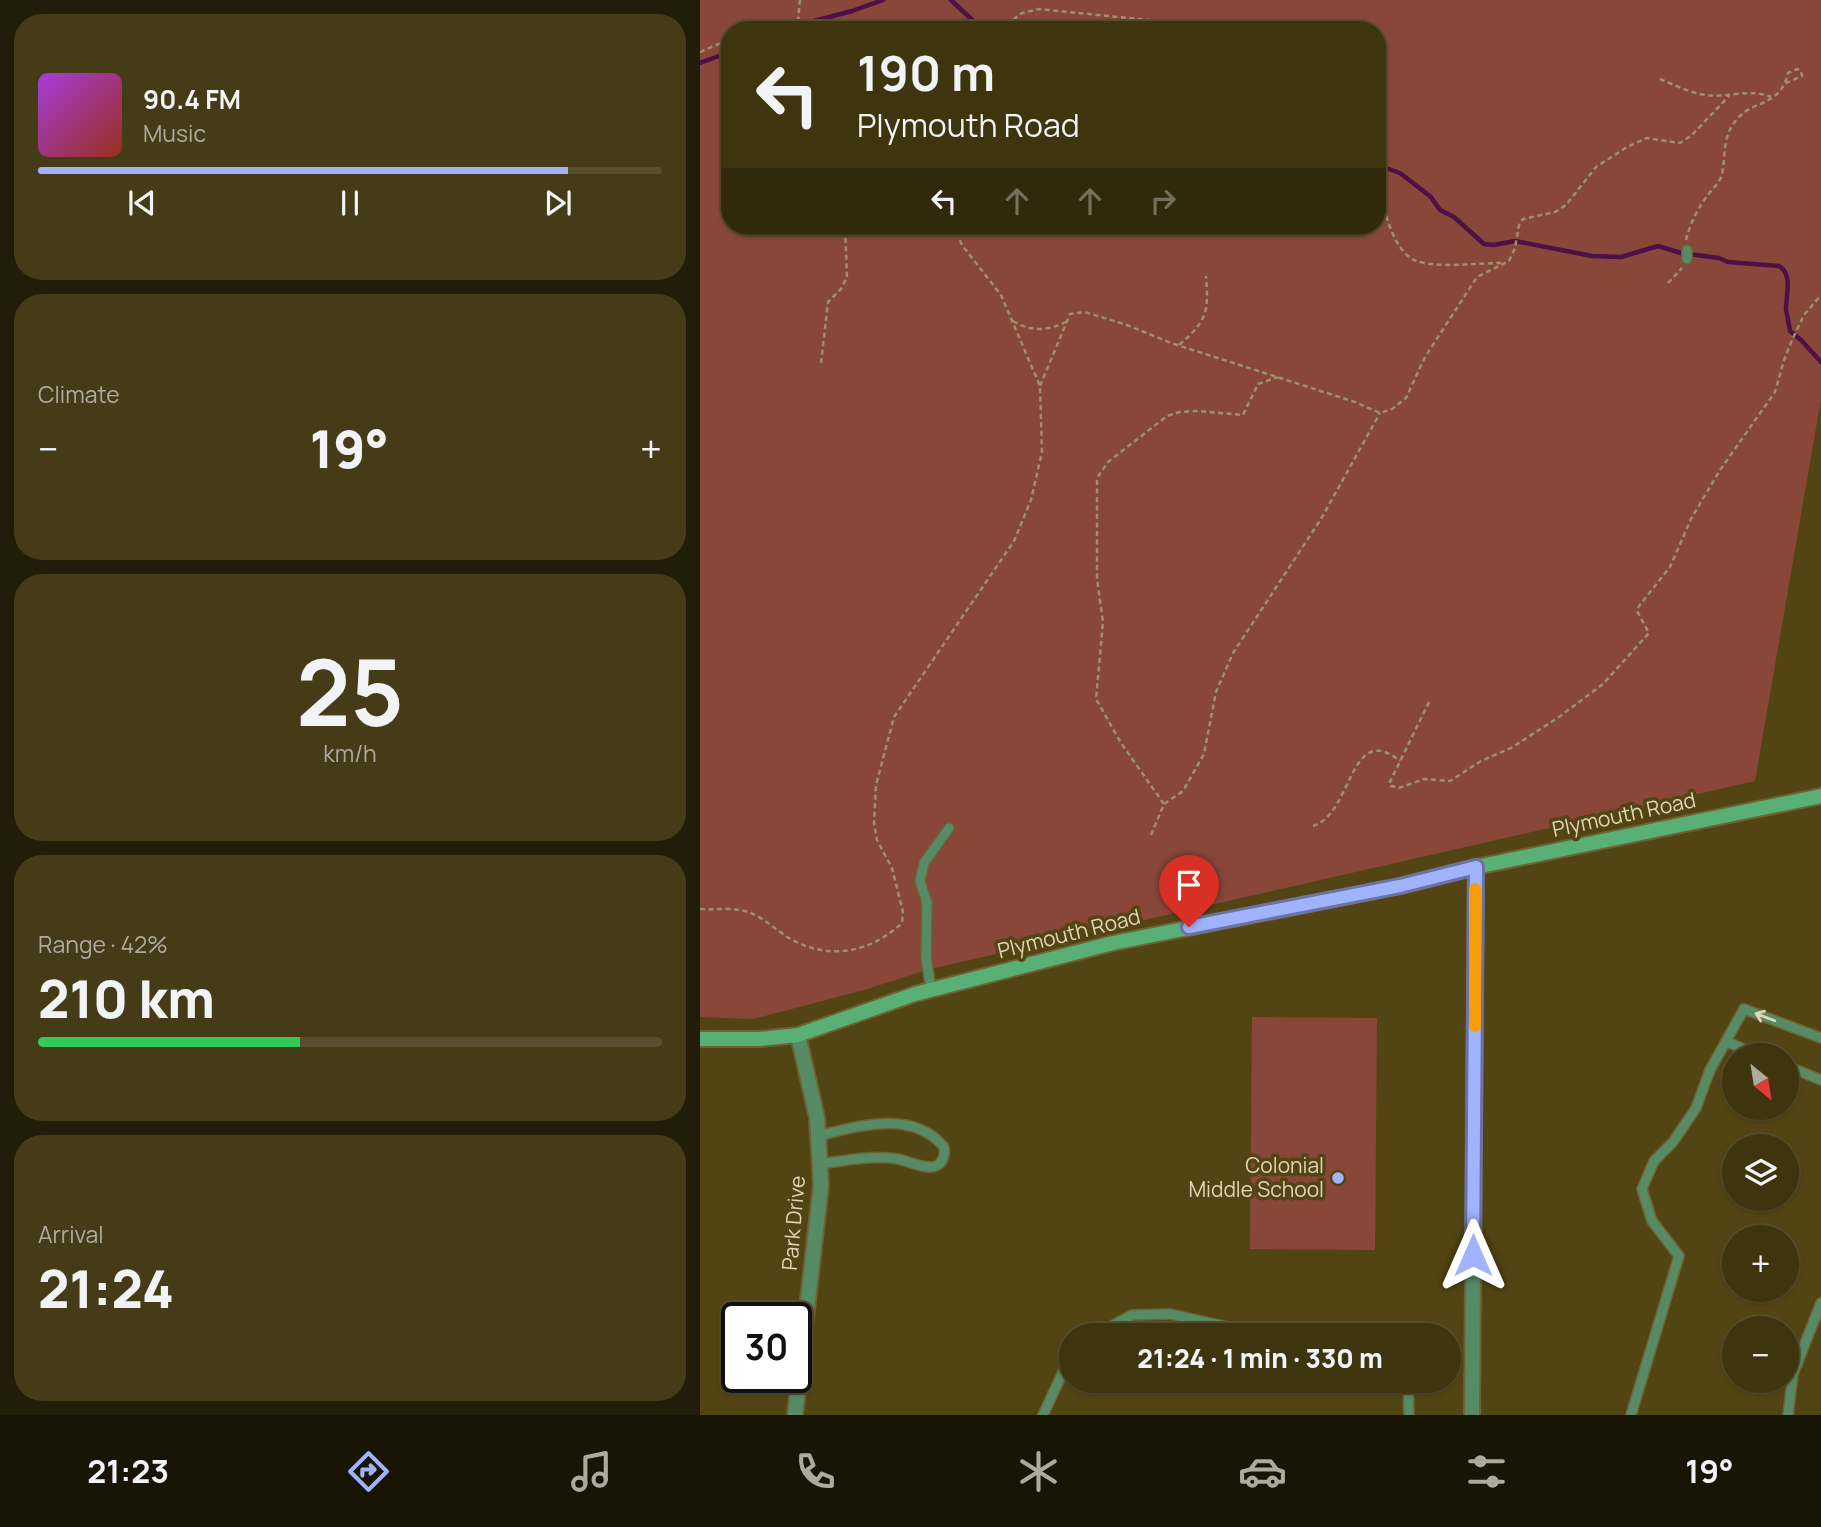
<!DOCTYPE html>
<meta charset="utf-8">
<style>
body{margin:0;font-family:Manrope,sans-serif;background:#453c17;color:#f1f3f6;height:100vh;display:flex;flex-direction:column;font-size:26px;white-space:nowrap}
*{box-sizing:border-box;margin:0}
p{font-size:23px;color:#adaa9e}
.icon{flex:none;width:38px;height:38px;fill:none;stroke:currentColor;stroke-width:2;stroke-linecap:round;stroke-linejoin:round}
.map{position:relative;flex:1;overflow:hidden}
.panel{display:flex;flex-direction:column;gap:14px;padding:14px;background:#221d08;width:700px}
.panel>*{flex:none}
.guide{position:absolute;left:21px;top:21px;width:665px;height:214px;border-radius:28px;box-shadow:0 2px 5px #0004,0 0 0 2px #574f2e;background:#3e340e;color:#f1f3f6;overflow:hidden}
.needle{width:46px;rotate:150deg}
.controls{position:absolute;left:1022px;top:1043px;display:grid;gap:14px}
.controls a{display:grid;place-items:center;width:77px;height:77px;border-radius:50%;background:#3e340e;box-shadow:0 2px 5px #0004,0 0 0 2px #574f2e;font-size:35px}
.speed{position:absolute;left:21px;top:1302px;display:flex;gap:14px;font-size:35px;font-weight:700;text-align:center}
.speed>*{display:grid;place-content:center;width:91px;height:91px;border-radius:50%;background:#3e340e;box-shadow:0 2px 5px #0004,0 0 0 2px #574f2e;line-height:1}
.speed .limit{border:4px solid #111;border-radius:10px;background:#fff;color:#111}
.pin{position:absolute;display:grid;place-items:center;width:60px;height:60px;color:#fff;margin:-72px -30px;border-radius:50% 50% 50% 0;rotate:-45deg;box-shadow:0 0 7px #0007}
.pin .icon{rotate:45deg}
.me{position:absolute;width:77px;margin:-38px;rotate:0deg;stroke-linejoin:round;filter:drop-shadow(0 0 5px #0008)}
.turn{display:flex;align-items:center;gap:24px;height:147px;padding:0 21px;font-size:32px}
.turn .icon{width:91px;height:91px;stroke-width:2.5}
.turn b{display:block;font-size:49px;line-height:60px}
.lanes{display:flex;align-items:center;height:66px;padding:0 21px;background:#0003;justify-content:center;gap:35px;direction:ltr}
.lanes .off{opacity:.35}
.big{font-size:52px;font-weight:800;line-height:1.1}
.panel .card{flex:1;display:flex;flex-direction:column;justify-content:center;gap:10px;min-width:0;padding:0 24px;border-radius:28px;background:#453c17}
.panel .dial{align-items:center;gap:0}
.dial b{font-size:91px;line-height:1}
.song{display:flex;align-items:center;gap:21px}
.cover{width:84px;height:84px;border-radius:10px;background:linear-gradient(135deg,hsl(280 70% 55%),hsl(10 70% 35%))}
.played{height:7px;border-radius:4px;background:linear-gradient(90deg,#a1b3fd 85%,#574f2e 85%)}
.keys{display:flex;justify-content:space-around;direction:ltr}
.heat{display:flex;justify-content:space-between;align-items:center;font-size:38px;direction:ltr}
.charge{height:10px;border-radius:5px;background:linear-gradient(90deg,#34c759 42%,#574f2e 0)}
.trip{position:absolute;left:359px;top:1323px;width:402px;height:70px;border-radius:35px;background:#3e340e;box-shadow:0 2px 5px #0004,0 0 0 2px #574f2e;font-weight:800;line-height:70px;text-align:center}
.menu{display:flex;height:112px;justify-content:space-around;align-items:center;background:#191506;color:#adaa9e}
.menu .icon{width:49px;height:49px}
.menu .active{color:#a1b3fd}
.menu b{font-size:32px;color:#f1f3f6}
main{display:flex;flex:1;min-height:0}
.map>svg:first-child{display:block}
.green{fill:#884739;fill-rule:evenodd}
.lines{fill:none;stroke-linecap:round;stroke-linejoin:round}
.stream{stroke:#4f0f48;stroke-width:4.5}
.lane-casing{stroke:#6f6233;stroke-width:12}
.street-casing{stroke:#6f6233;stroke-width:18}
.secondary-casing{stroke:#6f6233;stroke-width:18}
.path{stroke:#9d9169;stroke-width:2.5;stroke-dasharray:5 3.5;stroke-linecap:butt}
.lane{stroke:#568b66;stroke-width:9}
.street{stroke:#568b66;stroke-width:14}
.secondary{stroke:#58b076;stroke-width:14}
.oneway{stroke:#ded5b5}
.route-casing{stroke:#6974a4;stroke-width:18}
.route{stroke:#a1b3fd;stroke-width:12}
.slow{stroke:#f59e0b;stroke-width:12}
.poi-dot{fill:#a1b3fd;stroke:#534513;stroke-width:2.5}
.labels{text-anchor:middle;stroke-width:7;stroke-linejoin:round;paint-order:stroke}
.street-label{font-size:21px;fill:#ded5b5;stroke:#534513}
.poi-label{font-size:21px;fill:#ded5b5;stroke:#534513;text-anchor:end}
</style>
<main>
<section class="panel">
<div class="card">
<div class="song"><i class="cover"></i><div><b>90.4 FM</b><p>Music</p></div></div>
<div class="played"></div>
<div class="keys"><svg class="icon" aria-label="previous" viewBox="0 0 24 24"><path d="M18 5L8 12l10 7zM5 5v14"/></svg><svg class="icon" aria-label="pause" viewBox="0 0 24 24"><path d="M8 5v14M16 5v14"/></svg><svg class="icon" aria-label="next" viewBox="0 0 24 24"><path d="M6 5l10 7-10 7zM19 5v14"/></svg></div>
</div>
<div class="card"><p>Climate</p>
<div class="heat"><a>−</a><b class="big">19°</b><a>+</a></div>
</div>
<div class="card dial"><b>25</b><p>km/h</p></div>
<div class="card"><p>Range · 42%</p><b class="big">210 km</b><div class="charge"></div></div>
<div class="card"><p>Arrival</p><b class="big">21:24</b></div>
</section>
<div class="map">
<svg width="1121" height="1415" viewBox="0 0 1121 1415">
<rect width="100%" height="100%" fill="#534513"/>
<path class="green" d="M0 0H1121V399L1055 781 230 969 164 990 53 1019 0 1017ZM30 30H677V226H30Z
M552 1017 677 1018 675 1250 550 1249Z"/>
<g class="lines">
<path class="stream" d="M251 0 283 30
M114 21 152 11 183 0
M0 63 30 52
M677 168H686L700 173 731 197 740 210 754 217 784 244 794 245 815 241 892 256 921 257 958 246 981 253 1019 258 1028 262 1079 266C1093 274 1086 295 1086 309 1087 316 1089 324 1090 331L1101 340 1121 362"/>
<g class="lane-casing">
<path id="lane" d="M987 259V250
M231 990 226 957 227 903 220 881 224 863 249 828
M1027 1042 1059 1055
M1087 1066 1121 1080
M118 1136C158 1126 213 1109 244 1147 245 1155 244 1162 236 1166 226 1170 208 1161 198 1159 172 1155 146 1160 120 1164
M395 1335 432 1315 470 1314 564 1335
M708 1381 709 1415
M343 1415 363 1372 371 1362
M931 1415 979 1256 952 1221 942 1189 954 1161 973 1142 996 1108 1010 1070 1044 1009 1121 1038
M1088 1415 1093 1374 1121 1303"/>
</g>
<g class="street-casing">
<path id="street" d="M95 1415 121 1185 117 1118 98 1035
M772 1415 776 867"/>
</g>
<g class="secondary-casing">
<path id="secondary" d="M0 1039H60L98 1035 215 994 413 943 700 886 776 867 1121 796"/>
</g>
<path class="path" d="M49 30 72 26 82 30
M97 30 100 0
M300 30 322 13 339 9 468 22
M0 52 30 39
M960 79C975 85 990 93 1006 95 1028 98 1051 88 1071 97
M677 166C679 191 689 248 714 260 734 269 778 263 801 263
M83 236 87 226
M986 240C990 224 997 210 1007 196 1012 189 1020 183 1022 174 1026 154 1022 135 1038 118 1055 99 1080 107 1088 73L1097 69 1101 71 1102 76 1084 84
M968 283 982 268
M313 321C331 332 348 331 366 322
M479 345C507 321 509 312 506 276
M121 363 128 302 141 289 147 277 145 226
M340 386 370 314 385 312 427 325 471 343 655 402 680 413 692 409 706 398 725 357 777 277 809 261 815 248 819 225 823 219 855 212 866 205 896 167 927 147 947 138 980 143 992 135 1029 96
M729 702 689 784 691 786 699 788 724 779 750 781 781 761 811 748 859 717 903 684 949 633 937 611 939 606 970 567 991 519 1020 470 1075 392 1084 360 1092 340 1104 315 1121 295
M464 804 421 743 396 699 403 622 397 579V478L408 462 467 416 480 412 499 411 543 415 558 384 578 377
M613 826C653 814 649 720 700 761
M451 835 464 804 483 791 504 754 516 692 533 653 621 519 680 413
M0 909C16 910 33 907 48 912 63 917 76 930 89 938 128 961 170 953 202 923L203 912 192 868 177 840 174 823 176 785 194 717 314 541 331 500 342 452 340 386 301 295 262 245 253 226"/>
<use href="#lane" class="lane"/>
<use href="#street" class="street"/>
<use href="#secondary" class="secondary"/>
</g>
<defs><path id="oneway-shaft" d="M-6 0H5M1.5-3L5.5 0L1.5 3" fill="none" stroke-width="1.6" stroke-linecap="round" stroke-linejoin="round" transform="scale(1.75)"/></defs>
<use class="oneway" href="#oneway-shaft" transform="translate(1065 1017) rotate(-159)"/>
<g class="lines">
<g class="route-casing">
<path id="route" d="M489 927 700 886 776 867 773 1255"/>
</g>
<use href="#route" class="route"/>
<path class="slow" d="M775 1026V889"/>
</g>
<circle class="poi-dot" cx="638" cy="1178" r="7"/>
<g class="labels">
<g class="street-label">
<text transform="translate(924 815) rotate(-12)" y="7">Plymouth Road</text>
<text transform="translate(369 934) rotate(-14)" y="7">Plymouth Road</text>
<text transform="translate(94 1223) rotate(-85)" y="7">Park Drive</text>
</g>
<g class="poi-label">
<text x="624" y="1173">Colonial<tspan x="624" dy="24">Middle School</tspan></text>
</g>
</g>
</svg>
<div class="controls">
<a><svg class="needle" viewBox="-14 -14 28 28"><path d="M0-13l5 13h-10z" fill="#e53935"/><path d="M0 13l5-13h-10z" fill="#adaa9e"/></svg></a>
<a><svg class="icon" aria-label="layers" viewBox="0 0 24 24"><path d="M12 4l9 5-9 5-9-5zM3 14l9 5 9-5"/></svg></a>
<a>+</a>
<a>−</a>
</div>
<div class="speed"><div class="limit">30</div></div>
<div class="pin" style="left:489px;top:927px;background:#d93025"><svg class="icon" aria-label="arrive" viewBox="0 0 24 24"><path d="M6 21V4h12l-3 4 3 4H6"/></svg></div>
<svg class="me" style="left:773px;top:1255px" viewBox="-20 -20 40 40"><path d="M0-17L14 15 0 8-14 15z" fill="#a1b3fd" stroke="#fff" stroke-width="4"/></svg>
<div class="trip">21:24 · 1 min · 330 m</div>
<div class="guide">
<div class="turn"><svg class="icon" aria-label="left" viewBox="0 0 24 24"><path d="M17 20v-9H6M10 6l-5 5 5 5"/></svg><div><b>190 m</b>Plymouth Road</div></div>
<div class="lanes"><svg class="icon" aria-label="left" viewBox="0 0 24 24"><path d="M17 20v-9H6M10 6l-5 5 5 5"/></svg><svg class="icon off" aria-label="ahead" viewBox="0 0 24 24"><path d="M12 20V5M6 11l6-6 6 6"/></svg><svg class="icon off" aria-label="ahead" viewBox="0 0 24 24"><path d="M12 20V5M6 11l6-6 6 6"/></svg><svg class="icon off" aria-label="right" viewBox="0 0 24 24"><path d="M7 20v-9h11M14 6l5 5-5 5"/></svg></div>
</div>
</div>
</main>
<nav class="menu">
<b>21:23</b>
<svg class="icon active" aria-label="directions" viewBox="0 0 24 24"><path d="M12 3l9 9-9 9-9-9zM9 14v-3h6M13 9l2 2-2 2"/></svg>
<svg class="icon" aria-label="music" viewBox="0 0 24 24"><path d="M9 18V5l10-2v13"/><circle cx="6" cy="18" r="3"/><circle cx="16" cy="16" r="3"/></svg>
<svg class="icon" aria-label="phone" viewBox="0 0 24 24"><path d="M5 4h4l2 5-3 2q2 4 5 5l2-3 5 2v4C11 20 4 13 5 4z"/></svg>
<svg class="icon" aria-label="climate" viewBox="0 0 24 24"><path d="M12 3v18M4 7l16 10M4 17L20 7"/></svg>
<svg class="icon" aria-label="car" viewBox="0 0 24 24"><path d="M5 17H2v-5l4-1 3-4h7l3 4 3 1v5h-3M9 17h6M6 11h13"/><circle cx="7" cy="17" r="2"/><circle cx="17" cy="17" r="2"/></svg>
<svg class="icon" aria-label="filters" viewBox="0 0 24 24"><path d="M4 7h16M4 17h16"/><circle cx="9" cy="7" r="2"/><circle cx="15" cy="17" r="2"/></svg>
<b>19°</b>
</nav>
